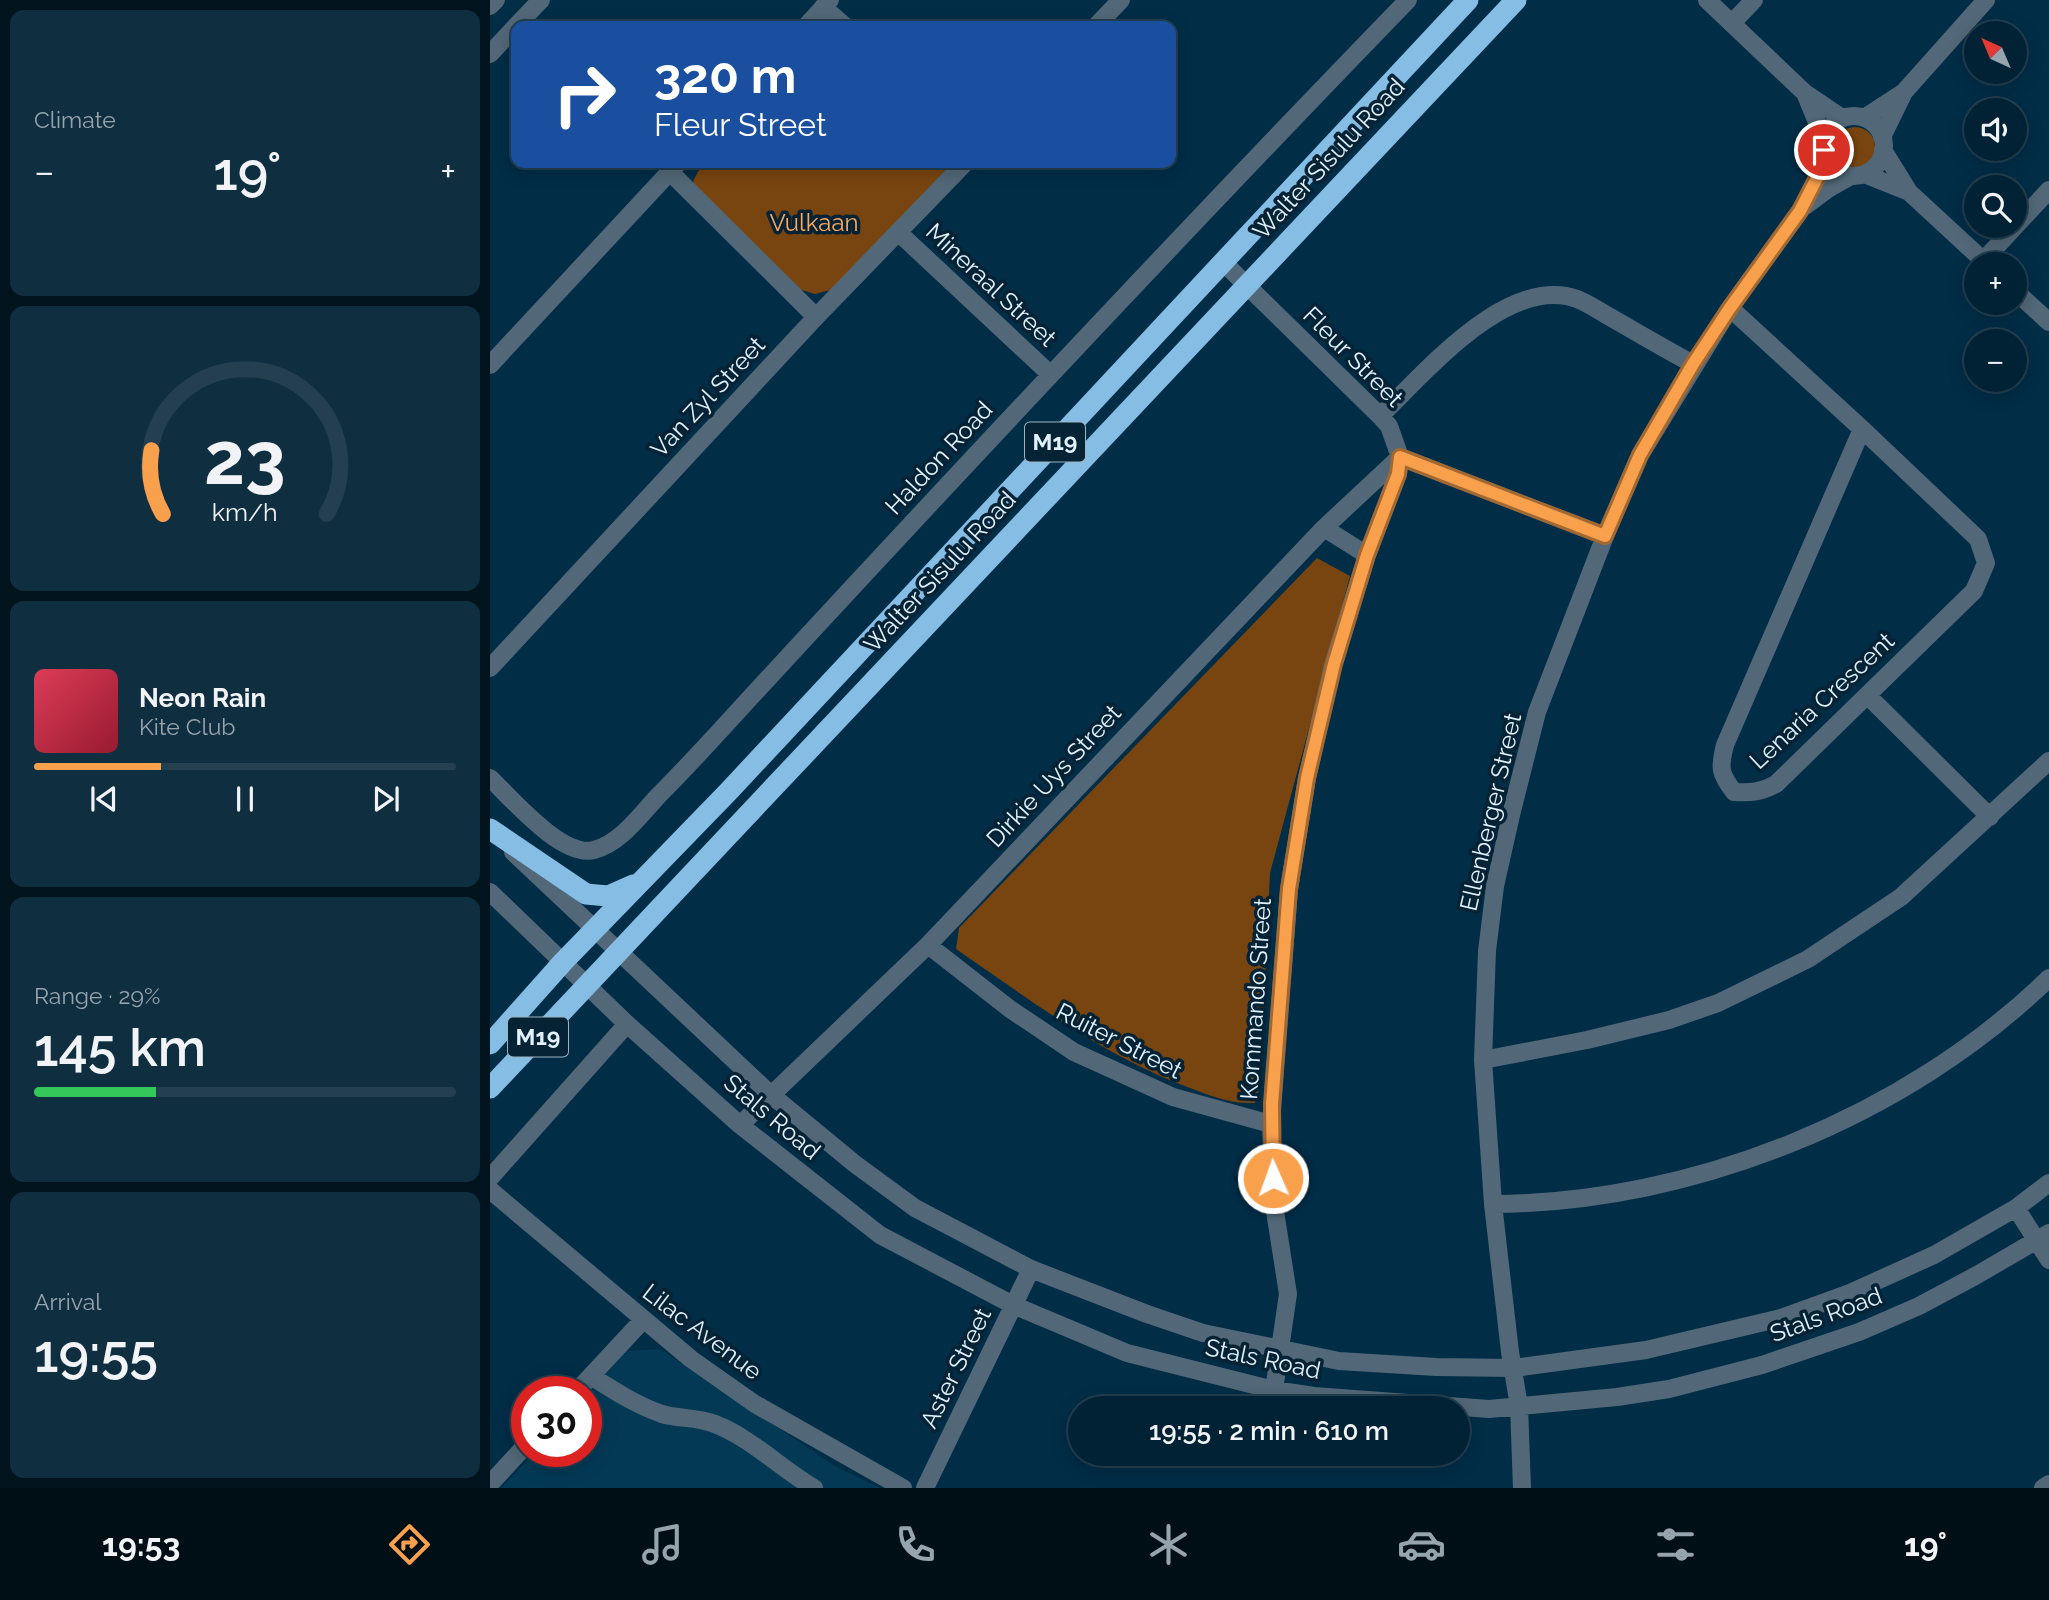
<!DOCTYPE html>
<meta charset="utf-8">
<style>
body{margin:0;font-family:Raleway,sans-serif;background:#0f2f41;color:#f1f3f6;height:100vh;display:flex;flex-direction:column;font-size:26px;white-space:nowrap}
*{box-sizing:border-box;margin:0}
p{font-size:23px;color:#96a4ad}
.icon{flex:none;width:38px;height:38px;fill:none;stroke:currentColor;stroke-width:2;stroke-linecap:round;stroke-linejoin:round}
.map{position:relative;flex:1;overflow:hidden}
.side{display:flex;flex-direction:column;gap:10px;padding:10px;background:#01131d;width:490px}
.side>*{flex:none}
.top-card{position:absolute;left:21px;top:21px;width:665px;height:147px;border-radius:14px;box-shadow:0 4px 18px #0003,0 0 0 2px #233f50;background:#1a4fa0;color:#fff;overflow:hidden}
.needle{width:46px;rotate:316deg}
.buttons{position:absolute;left:1474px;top:21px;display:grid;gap:14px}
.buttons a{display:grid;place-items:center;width:63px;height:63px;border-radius:50%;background:#012235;box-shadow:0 4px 18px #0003,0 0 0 2px #233f50;font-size:35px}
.speed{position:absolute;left:21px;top:1376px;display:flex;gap:14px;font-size:35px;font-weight:700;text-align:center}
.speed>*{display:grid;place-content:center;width:91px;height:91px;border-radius:50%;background:#012235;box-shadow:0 4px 18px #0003,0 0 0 2px #233f50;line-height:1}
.speed .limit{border:10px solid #d22;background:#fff;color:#111}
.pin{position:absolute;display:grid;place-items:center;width:60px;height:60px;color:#fff;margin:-30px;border:4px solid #fff;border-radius:50%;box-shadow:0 2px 7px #0007}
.me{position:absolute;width:77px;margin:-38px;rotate:358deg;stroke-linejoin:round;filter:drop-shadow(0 0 5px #0008)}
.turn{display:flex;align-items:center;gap:24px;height:147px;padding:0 28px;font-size:32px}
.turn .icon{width:91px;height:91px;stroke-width:2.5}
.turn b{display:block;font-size:49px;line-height:60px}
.big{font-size:52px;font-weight:600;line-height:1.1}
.side .tile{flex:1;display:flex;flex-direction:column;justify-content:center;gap:10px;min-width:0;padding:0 24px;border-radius:14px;background:#0f2f41}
.side .dial{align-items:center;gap:0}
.dial svg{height:182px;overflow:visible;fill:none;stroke:#233f50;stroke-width:7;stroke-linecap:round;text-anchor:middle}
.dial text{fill:#f1f3f6;stroke:none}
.song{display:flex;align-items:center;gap:21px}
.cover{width:84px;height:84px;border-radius:10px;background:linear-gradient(135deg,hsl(350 70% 55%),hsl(350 70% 35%))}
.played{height:7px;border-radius:4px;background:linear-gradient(90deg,#f9a04d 30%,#233f50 30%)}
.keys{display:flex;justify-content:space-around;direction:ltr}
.heat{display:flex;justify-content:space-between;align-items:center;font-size:38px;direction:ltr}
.charge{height:10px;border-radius:5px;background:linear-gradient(90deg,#34c759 29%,#233f50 0)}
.trip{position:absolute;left:578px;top:1396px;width:402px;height:70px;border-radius:35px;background:#012235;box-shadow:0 4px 18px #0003,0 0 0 2px #233f50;font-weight:600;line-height:70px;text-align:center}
.tab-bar{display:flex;height:112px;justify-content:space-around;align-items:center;background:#000e15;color:#96a4ad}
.tab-bar .icon{width:49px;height:49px}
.tab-bar .selected{color:#f9a04d}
.tab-bar b{font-size:32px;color:#f1f3f6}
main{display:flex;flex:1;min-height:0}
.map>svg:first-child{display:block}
.built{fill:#043956}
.green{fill:#784510}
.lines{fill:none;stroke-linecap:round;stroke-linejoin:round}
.minor{stroke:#526878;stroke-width:18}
.highway{stroke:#85bde5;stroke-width:21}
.route-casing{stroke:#a26832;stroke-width:18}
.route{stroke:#f9a04d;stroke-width:12}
.labels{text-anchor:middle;stroke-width:7;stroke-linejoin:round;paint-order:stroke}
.shield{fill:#062335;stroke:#9fb4c2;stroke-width:2}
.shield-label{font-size:23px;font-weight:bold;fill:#e1f2fe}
.street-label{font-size:24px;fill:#e1f2fe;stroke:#062335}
.park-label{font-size:24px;fill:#ffa95c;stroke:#062335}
</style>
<main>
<section class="side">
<div class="tile"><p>Climate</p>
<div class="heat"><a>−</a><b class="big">19°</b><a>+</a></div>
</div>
<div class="tile dial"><svg viewBox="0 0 100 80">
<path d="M14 69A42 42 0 1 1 86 69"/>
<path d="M14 69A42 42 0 0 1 9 41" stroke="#f9a04d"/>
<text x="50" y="56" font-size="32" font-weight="700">23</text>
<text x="50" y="72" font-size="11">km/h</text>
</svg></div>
<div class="tile">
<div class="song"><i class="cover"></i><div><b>Neon Rain</b><p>Kite Club</p></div></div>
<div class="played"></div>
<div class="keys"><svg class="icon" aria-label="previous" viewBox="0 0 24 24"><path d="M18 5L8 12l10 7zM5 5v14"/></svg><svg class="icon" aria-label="pause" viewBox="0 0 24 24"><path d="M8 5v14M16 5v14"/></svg><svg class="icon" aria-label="next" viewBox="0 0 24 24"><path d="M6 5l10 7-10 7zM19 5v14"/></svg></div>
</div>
<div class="tile"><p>Range · 29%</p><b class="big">145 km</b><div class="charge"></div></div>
<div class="tile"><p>Arrival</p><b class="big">19:55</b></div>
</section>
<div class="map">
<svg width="1559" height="1488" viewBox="0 0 1559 1488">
<rect width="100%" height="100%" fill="#012d47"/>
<path class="built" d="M170 1349 345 1466 390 1488H11L46 1451H96V1396L137 1351Z"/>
<path class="green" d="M1345 147a20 20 0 1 1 40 0a20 20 0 1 1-40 0Z
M213 163H460L457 178 348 288 325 294 305 288 208 200 203 181Z
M827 558 860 576 780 873 770 1086 765 1103C744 1104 727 1098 708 1091 619 1060 543 1002 466 949L469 928Z"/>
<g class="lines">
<path class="minor" d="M1217 0 1315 93 1352 118
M0 6 6 0
M333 7 355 26
M1242 23 1264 0
M26 26 51 0
M316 26 340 0
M606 26 631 0
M0 54 26 26
M1315 93 1334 139
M1334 146a30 30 0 1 1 60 0a30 30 0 1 1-60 0Z
M1374 118 1414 92 1496 0
M1392 137 1414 92
M1393 150 1419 192 1497 264
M180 172 326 317
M1374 174 1419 192
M1315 206 1338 189 1361 176
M408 232 560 374
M1493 261 1559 190
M733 262 890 416 899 426 910 457 908 474 877 555 843 665 817 778 799 889 781 1124 784 1205 798 1294 784 1390
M1524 290 1559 322
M1240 308 1372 429 1488 539 1496 563 1484 591 1286 784C1272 792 1261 793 1244 792 1230 774 1229 768 1235 745L1372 429
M0 365 188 163
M890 416C935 373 1017 274 1087 299 1098 303 1109 311 1120 317 1148 333 1175 349 1203 364
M910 457 1115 536
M834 528 877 555
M0 668 326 317 475 163
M1377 695 1500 817
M0 778C23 800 72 858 104 850 131 843 151 814 169 795 200 764 229 732 259 699 476 464 695 230 918 0
M23 852 280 1094 365 1164 425 1208 541 1269 657 1314 713 1333 849 1361 946 1367 1024 1368 1156 1350 1291 1318 1360 1293 1444 1255 1526 1208 1559 1183
M0 892 137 1024 250 1125 390 1235 523 1305 637 1353 784 1390 824 1396 999 1409 1127 1397 1179 1389 1272 1365 1369 1332 1429 1306 1487 1275 1559 1233
M438 945 520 1009 584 1052 683 1097 781 1124
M993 1060 1097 1040 1179 1020 1228 1003 1318 959 1411 897 1559 761
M250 1125 438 945 834 528 910 457
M0 1178 137 1024
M0 1190 201 1359 265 1404 413 1488
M1003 1204C1203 1203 1416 1117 1559 978
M1526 1208 1559 1260
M101 1376C123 1390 146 1405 172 1414 189 1419 207 1417 225 1424 261 1438 290 1468 324 1488
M87 1391 153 1320
M0 1484 37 1444
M435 1488 541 1269
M1032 1488 1029 1406 1020 1352 1003 1204 993 1060 997 951 1005 886 1021 815 1047 712 1115 536 1150 455 1240 308 1310 211 1328 176 1334 150
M1553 1488 1559 1484"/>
<path class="highway" d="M0 829 96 894 118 896 143 885
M0 1044 73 962 238 792 978 0
M0 1088 1026 0"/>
</g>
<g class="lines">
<g class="route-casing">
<path id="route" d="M783 1178 782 1104 799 889 817 778 844 664 877 555 908 474 910 457 1115 536 1150 455 1203 364 1240 308 1310 211 1328 176 1334 150"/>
</g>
<use href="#route" class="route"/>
</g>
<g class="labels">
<g class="shield">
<rect x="535" y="422.5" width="60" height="39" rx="5"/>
<rect x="18" y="1017.5" width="60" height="39" rx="5"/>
</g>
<g class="shield-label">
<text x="565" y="450">M19</text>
<text x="48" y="1045">M19</text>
</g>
<g class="street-label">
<text transform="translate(839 159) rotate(-47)" y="8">Walter Sisulu Road</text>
<text transform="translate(501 285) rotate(43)" y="8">Mineraal Street</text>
<text transform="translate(863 357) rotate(45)" y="8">Fleur Street</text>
<text transform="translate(218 397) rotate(-47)" y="8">Van Zyl Street</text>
<text transform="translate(449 458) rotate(-47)" y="8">Haldon Road</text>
<text transform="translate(450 572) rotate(-47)" y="8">Walter Sisulu Road</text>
<text transform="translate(1332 701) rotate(-43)" y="8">Lenaria Crescent</text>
<text transform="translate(564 776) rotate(-47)" y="8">Dirkie Uys Street</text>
<text transform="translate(1001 812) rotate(-77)" y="8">Ellenberger Street</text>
<text transform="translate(766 999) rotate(-86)" y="8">Kommando Street</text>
<text transform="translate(629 1041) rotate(27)" y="8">Ruiter Street</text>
<text transform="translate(282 1117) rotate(40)" y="8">Stals Road</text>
<text transform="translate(1336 1315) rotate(-20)" y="8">Stals Road</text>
<text transform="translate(212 1332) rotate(37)" y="8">Lilac Avenue</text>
<text transform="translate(773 1359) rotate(12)" y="8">Stals Road</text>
<text transform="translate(466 1368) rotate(-64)" y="8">Aster Street</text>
</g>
<g class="park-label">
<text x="324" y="231">Vulkaan</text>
</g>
</g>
</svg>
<div class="buttons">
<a><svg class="needle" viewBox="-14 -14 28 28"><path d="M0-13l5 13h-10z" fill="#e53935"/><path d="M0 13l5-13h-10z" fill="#96a4ad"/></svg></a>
<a><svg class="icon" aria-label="sound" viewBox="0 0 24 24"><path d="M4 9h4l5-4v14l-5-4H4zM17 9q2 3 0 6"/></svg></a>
<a><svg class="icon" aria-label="search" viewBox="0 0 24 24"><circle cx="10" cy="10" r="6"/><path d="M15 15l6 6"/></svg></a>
<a>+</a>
<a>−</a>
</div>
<div class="speed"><div class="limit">30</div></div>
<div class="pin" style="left:1334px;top:150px;background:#d93025"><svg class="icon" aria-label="arrive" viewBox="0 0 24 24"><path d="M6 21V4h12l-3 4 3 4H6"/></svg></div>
<svg class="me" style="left:783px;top:1178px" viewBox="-20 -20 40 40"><circle r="17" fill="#f9a04d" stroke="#fff" stroke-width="3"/><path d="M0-11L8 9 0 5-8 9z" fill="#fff"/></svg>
<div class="trip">19:55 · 2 min · 610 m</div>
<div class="top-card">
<div class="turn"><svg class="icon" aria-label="right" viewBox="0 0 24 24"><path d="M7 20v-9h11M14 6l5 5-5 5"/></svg><div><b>320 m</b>Fleur Street</div></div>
</div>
</div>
</main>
<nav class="tab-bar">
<b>19:53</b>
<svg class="icon selected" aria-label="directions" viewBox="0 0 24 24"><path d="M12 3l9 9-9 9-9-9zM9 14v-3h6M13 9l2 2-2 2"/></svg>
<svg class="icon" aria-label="music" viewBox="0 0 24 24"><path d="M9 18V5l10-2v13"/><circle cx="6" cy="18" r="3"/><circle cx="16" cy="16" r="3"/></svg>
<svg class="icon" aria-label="phone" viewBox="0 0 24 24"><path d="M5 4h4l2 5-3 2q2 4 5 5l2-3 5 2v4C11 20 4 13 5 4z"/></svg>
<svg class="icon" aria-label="climate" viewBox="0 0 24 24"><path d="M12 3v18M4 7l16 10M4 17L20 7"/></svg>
<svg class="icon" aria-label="car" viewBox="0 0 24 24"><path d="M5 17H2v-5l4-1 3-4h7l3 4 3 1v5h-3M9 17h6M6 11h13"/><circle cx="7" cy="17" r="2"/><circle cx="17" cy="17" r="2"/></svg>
<svg class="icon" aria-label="filters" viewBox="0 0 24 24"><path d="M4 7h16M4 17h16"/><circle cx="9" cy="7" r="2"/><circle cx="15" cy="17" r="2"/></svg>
<b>19°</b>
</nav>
